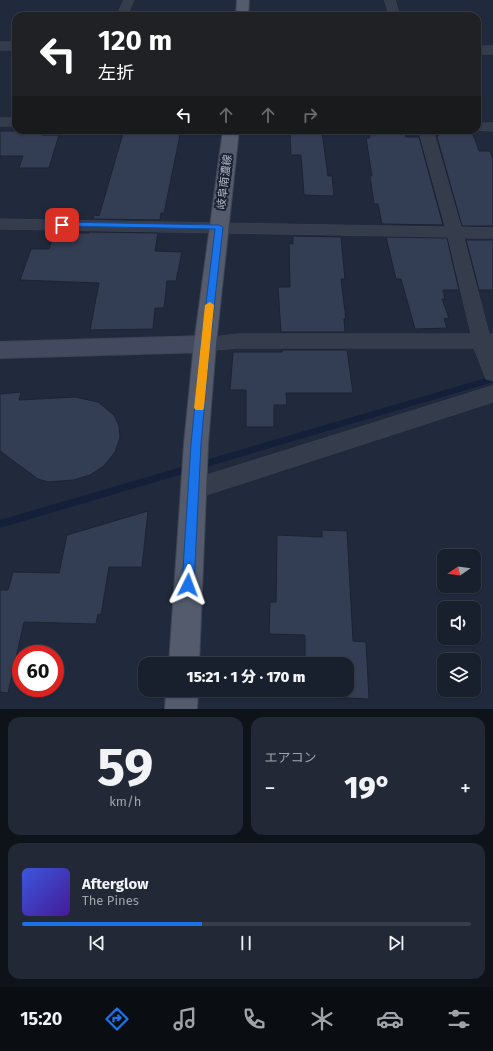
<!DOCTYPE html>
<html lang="ja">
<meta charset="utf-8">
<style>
body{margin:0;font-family:"Fira Sans","Noto Sans JP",sans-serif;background:#222835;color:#f1f3f6;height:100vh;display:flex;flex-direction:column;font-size:15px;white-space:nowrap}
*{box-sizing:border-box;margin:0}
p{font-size:13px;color:#9fa3aa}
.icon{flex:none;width:22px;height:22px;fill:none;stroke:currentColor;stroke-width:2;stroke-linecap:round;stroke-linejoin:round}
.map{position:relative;height:709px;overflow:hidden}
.panel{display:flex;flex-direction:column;gap:8px;padding:8px;background:#0e1219;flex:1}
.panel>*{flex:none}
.top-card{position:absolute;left:12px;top:12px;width:469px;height:122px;border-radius:12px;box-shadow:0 1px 3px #0004,0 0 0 1px #373e49;background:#202124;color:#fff;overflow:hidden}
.needle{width:26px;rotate:257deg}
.tools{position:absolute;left:437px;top:549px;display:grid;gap:8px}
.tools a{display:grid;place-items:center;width:44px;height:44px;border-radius:8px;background:#19202d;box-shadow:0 1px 3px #0004,0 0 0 1px #373e49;font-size:20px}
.speed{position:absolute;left:12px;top:645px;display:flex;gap:8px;font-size:20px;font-weight:700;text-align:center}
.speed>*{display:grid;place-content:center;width:52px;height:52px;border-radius:50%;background:#19202d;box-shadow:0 1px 3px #0004,0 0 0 1px #373e49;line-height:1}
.speed .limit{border:6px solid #d22;background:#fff;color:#111}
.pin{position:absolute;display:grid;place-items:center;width:34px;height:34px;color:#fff;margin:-17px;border-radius:8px;box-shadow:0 2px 6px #0006}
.me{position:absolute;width:44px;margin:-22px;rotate:3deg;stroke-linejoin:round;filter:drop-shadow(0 0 3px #0008)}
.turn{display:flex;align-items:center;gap:14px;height:84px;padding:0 20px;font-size:18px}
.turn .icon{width:52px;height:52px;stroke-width:2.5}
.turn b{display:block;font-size:28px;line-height:34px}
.lanes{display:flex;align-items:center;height:38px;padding:0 20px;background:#0003;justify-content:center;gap:20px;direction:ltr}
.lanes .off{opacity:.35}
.big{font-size:30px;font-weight:800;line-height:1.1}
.panel .tile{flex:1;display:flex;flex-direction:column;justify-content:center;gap:6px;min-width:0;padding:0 14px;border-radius:12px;background:#222835}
.panel .dial{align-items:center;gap:0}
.dial b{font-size:52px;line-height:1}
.song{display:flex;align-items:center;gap:12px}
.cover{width:48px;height:48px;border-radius:6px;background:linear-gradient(135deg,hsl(230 70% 55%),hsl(260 70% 35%))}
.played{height:4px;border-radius:2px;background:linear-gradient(90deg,#1a73e8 40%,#373e49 40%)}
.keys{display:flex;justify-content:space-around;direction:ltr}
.heat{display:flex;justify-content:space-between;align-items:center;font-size:22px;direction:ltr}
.panel .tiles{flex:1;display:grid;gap:8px;grid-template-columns:1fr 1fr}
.tile:last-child{grid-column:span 2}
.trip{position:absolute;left:138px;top:657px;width:216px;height:40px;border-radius:12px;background:#19202d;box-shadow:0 1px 3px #0004,0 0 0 1px #373e49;font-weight:800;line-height:40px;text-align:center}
.tabs{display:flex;height:64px;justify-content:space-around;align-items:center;background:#0a0d12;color:#9fa3aa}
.tabs .icon{width:28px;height:28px}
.tabs .active{color:#1a73e8}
.tabs b{font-size:18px;color:#f1f3f6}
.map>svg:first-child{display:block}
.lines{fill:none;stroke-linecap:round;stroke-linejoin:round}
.stream{fill:#141f3a;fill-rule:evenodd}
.building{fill:#333d53;stroke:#1c2333}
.street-casing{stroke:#3e4555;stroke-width:1}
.secondary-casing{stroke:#3e4555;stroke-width:2}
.primary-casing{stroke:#3e4555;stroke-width:2}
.street{fill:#353c4c;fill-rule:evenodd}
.secondary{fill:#434a60;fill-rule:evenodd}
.primary{fill:#535b6d;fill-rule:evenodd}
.route{fill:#1a73e8;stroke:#114b97}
.slow{fill:#f59e0b}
.labels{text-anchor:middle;stroke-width:4;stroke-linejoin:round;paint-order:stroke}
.street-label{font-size:11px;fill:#b1b7c8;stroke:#1b2131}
</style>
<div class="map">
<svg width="493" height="709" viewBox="0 0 493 709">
<rect width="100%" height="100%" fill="#212a3c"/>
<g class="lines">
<path class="stream" d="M493 376V382L0 528V520Z"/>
</g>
<path class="building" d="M124 130H181L164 213H161L160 220 93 219 94 215 99 216Z
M0 131H43L42 135H59L49 168H19L23 156H0Z
M290 132H322L328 176H332L334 196 304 195 301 155H291Z
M369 133 405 134 406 137H419L443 225 382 224 378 204H374L370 176H372L366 138H370Z
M440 134H473L479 151H490L493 159V226H462L437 137Z
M90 232 158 233 155 251 182 252 176 281H167L164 308H155L153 329 90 330 99 283 20 280 31 249H49L54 235H63L64 233H89Z
M293 236 341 237 345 279H341L346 319H344L345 332H281L278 287H290L289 243 293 244Z
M386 237 447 238 459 290H443L445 299H442L449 318 444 319 447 328 415 329 401 279H396Z
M466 240H493V290H479Z
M282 350H347L353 393H286L287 405H274V427H246V390H230L233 352H282Z
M21 392 19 400 75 397 98 402 114 415 119 426 120 438 115 452 104 466 90 475 74 480 48 482 38 479 0 451V394Z
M148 511 142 567H109L101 615 98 614 96 624 24 622 8 693 0 692V590H8L13 572 59 573 67 535Z
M322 530 347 531 353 641 366 642 369 699 305 696V690H347V664H305V635L269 634 270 602H276L277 535 322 537Z"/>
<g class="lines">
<g class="street-casing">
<path id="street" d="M124 0H134L127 16H117Z
M385 0H395L400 16H390Z
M0 42H16V50H0Z
M477 46H493V54H477Z
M0 118H16V126H0Z
M477 123H493V131L473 130H477Z
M419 130H433L461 227 493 228V238H464L489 334H493V381L486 379 474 348H237L205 351 198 349 196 344 198 339 237 334H471L448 237 0 229V219L445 227Z
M493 386V402L194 499 186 496 183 489 186 482 194 479Z"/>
</g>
<g class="secondary-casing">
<path id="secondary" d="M205 336 213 338 216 344 213 350 205 352 0 358V342Z"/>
</g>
<g class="primary-casing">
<path id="primary" d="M237 0H249L248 16H236Z
M223 130H239L216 344 208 444 199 664H169L184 444 194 344Z
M166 690H198L197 709H165Z"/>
</g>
<use href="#street" class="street"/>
<use href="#secondary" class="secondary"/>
<use href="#primary" class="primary"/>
</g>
<path class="route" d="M62 222 219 225 223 227 210 344 201 444 194 585 192 589 188 590 184 589 182 585 191 444 201 344 215 229 60 226V223Z"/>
<path class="slow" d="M210 302 214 305 204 408 203 410H196L194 408 205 305Z"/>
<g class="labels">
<g class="street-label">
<text transform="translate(224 182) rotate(-83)" y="4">岐阜南濃線</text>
</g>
</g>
</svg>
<div class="tools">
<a><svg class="needle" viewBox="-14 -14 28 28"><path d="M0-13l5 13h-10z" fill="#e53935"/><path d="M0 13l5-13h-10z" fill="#9fa3aa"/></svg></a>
<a><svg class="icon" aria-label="sound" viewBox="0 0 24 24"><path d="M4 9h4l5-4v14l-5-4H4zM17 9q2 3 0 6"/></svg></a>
<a><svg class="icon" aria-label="layers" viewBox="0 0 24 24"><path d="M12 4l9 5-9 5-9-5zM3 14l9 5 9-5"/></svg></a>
</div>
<div class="speed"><div class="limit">60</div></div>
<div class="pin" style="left:62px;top:225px;background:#d93025"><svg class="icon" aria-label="arrive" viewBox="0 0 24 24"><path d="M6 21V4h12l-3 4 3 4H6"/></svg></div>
<svg class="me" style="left:188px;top:585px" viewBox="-20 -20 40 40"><path d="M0-17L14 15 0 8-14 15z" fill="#1a73e8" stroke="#fff" stroke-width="4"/></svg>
<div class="trip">15:21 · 1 分 · 170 m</div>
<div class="top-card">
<div class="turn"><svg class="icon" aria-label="left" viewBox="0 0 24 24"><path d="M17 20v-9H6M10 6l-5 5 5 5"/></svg><div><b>120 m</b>左折</div></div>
<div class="lanes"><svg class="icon" aria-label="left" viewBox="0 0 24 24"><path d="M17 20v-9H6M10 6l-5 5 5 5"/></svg><svg class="icon off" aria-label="ahead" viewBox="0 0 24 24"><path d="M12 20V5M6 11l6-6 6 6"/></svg><svg class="icon off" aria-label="ahead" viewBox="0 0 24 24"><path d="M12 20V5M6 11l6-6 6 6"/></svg><svg class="icon off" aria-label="right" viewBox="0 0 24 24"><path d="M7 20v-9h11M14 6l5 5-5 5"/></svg></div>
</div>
</div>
<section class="panel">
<div class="tiles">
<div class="tile dial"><b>59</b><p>km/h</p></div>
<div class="tile"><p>エアコン</p>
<div class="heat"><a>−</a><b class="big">19°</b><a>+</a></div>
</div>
<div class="tile">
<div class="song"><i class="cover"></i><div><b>Afterglow</b><p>The Pines</p></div></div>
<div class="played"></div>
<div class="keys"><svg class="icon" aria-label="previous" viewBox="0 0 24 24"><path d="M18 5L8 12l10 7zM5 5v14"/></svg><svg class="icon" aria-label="pause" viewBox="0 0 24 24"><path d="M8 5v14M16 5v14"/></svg><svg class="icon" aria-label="next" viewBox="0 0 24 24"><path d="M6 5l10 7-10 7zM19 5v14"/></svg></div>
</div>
</div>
</section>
<nav class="tabs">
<b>15:20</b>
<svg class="icon active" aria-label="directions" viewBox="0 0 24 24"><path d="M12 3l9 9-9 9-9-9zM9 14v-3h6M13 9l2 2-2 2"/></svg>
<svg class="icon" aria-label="music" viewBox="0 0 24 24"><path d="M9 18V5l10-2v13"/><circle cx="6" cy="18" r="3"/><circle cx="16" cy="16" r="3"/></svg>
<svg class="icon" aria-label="phone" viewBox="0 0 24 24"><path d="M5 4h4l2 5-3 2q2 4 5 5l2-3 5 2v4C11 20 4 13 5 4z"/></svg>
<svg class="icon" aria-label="climate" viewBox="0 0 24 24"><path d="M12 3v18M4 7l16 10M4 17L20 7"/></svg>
<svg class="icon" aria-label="car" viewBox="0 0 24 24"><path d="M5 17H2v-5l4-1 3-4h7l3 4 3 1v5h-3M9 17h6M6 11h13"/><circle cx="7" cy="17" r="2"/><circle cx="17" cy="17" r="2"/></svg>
<svg class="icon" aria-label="filters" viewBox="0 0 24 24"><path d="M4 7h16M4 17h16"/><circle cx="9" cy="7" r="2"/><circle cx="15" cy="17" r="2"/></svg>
</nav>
